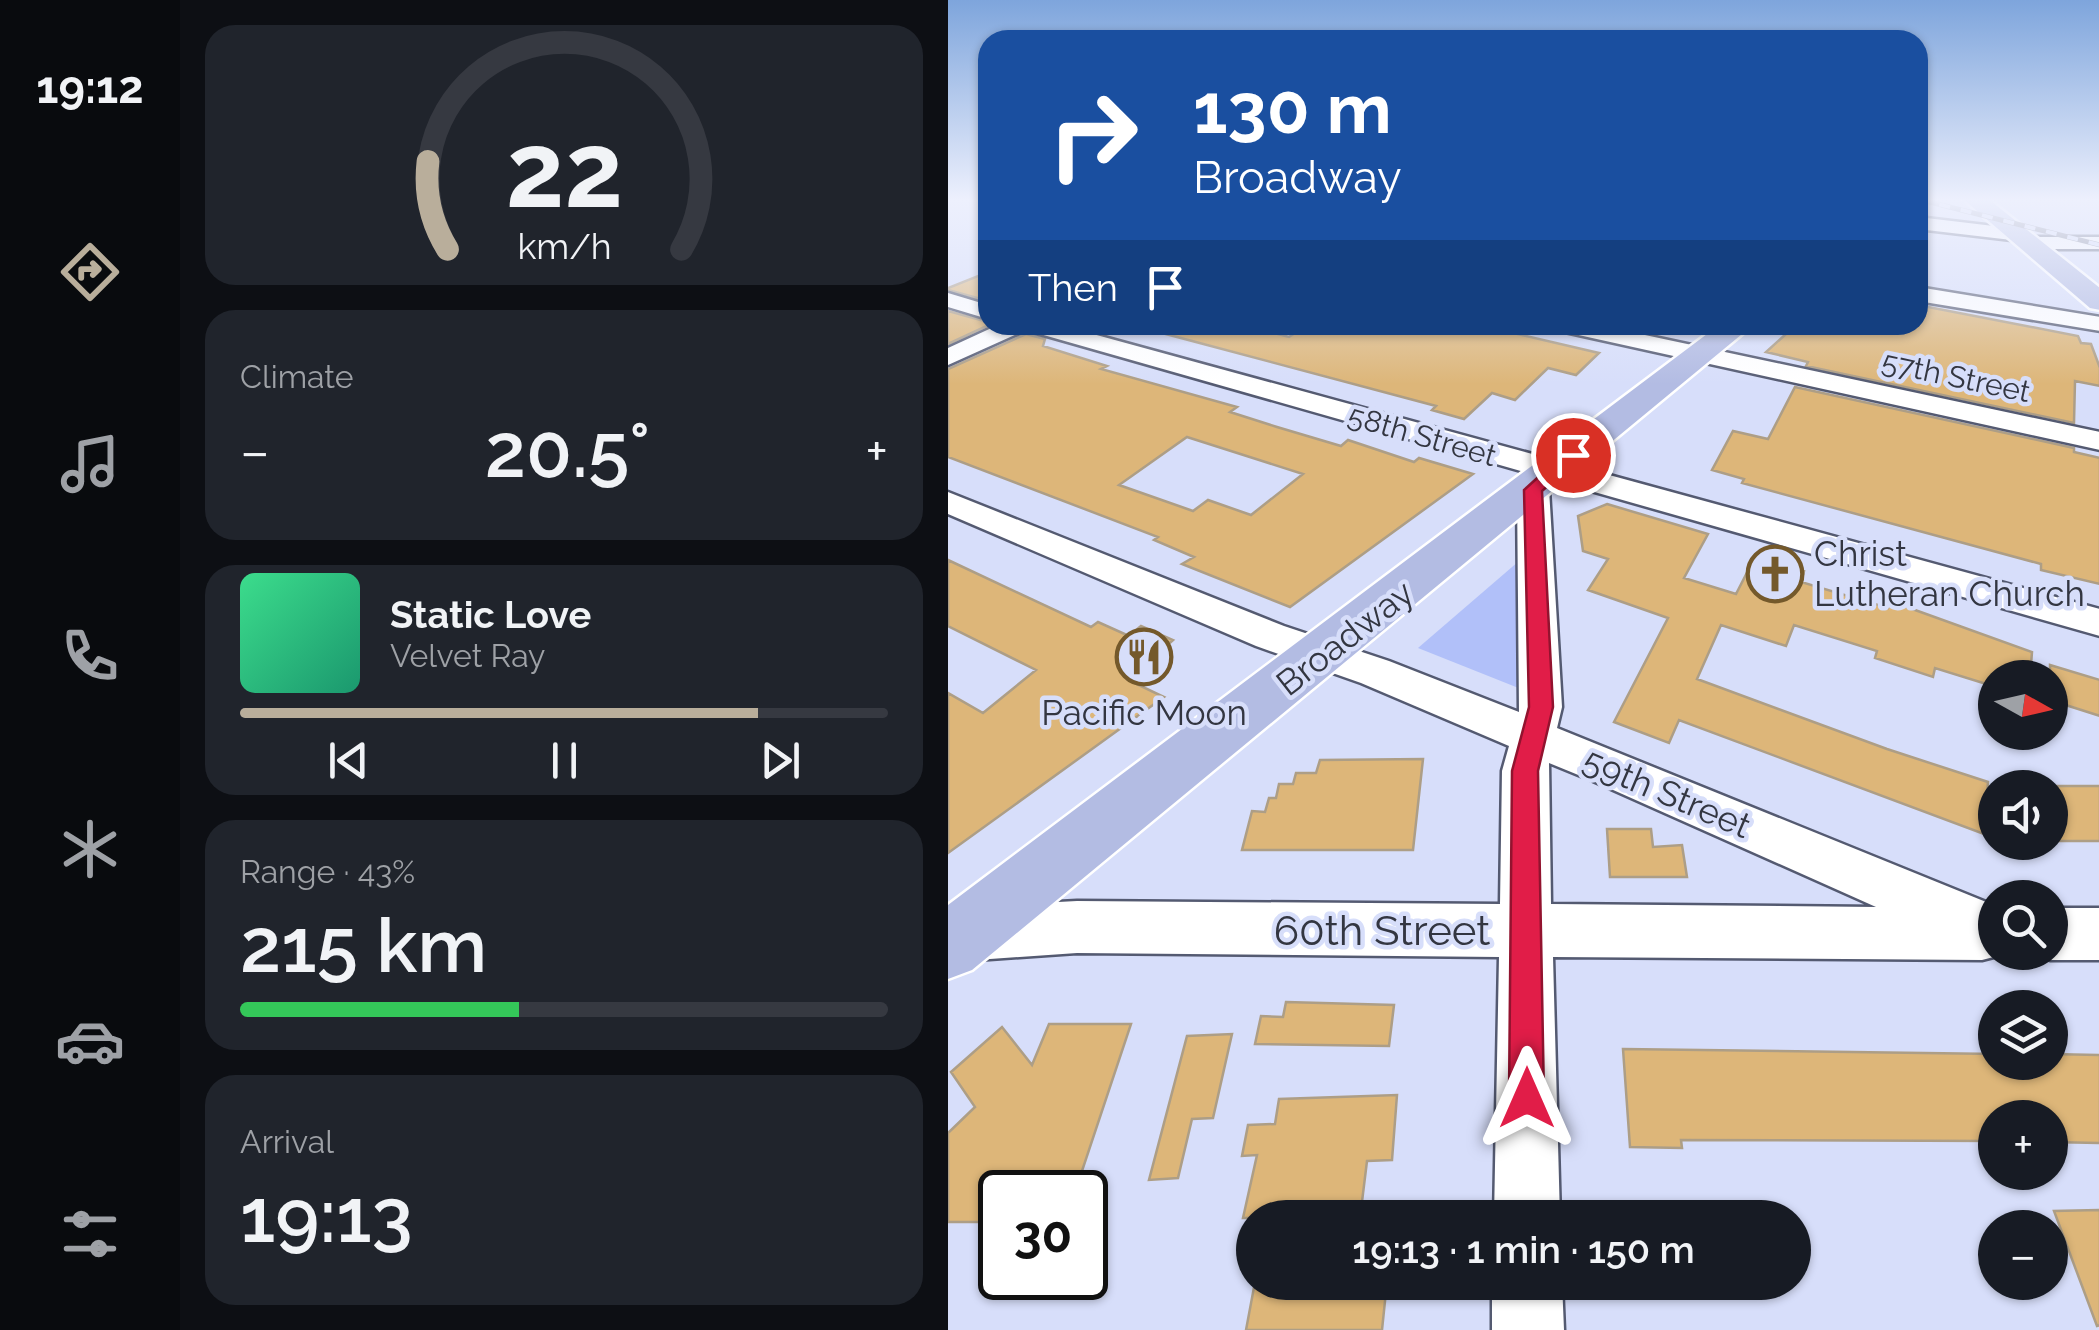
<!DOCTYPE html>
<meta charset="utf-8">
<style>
body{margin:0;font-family:Raleway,sans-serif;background:#20242c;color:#f1f3f6;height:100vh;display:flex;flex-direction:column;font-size:38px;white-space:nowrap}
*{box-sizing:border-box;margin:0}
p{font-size:32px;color:#9ea1a6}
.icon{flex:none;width:55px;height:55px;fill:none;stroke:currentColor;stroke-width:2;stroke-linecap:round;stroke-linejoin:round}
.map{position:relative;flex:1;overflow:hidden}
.drawer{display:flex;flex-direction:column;gap:25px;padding:25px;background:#0d0f14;width:768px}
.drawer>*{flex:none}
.banner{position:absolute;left:30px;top:30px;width:950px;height:305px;border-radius:30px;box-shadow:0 2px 8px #0004;background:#1a4fa0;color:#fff;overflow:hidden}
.needle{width:65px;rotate:98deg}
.fabs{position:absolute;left:1030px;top:660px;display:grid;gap:20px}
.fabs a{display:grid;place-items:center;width:90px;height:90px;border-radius:50%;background:#171b24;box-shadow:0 2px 8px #0004;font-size:50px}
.speed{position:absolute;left:30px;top:1170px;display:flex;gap:20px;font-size:50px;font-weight:700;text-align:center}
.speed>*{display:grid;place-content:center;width:130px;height:130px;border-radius:50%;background:#171b24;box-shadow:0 2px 8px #0004;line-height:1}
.speed .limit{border:5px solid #111;border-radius:15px;background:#fff;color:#111}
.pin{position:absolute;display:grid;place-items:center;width:85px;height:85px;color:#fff;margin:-42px;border:5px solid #fff;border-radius:50%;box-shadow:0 2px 10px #0007}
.me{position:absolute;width:110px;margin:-55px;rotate:0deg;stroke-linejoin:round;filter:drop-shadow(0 0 8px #0008)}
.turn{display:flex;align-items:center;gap:35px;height:210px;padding:0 50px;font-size:45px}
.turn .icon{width:130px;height:130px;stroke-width:2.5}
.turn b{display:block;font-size:70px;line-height:85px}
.then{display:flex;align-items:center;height:95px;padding:0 50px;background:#0003;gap:20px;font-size:38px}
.big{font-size:75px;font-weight:600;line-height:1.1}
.drawer .widget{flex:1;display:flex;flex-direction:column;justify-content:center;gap:15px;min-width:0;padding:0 35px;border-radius:30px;background:#20242c}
.drawer .dial{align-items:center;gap:0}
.dial svg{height:260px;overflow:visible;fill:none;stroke:#363941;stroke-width:7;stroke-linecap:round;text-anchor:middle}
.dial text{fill:#f1f3f6;stroke:none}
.song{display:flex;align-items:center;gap:30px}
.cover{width:120px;height:120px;border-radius:15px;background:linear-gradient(135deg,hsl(150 70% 55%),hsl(160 70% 35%))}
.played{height:10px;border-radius:5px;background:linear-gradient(90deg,#b9ae9b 80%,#363941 80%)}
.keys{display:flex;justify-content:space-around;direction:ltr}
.heat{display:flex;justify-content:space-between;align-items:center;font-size:55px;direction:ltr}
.charge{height:15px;border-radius:8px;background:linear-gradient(90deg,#34c759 43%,#363941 0)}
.trip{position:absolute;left:288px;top:1200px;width:575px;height:100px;border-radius:50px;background:#171b24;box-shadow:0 2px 8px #0004;font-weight:600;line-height:100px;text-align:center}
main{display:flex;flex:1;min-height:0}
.dock{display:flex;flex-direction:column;width:180px;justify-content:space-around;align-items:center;background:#090b0e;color:#9ea1a6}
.dock .icon{width:70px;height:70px}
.dock .active{color:#b9ae9b}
.dock b{font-size:45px;color:#f1f3f6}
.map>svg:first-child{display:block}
.green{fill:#b1c0f9}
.building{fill:#ddb679;stroke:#ad9e86;stroke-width:2.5;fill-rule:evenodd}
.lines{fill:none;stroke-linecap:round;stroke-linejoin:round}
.minor-casing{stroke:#545a71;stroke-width:5}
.major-casing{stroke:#fff;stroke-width:5}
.minor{fill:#fff;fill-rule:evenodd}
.major{fill:#b3bce3;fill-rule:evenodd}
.rail-casing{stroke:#74788a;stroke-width:5}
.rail{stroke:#d7defa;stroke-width:4;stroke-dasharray:11;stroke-linecap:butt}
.route{fill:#e11d48;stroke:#92132f;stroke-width:2.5}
.labels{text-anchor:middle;stroke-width:9;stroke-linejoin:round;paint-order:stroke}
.far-street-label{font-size:30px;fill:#333641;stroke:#d7defa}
.poi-label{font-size:35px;fill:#333641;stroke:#d7defa;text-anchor:start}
.street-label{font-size:35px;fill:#333641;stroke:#d7defa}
.near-street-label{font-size:42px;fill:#333641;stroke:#d7defa}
</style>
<main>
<nav class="dock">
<b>19:12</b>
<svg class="icon active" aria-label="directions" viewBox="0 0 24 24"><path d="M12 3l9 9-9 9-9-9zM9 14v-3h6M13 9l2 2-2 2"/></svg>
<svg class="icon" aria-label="music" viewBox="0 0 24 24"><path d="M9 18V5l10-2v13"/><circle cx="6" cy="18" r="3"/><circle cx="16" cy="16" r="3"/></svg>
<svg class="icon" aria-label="phone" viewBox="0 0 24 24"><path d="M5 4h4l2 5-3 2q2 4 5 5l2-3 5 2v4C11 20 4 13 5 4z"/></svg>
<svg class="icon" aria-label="climate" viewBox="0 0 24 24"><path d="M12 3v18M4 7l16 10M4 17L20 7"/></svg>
<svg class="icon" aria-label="car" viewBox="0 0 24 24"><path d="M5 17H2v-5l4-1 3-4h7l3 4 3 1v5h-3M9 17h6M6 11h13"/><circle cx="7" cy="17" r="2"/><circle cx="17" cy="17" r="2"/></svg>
<svg class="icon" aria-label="filters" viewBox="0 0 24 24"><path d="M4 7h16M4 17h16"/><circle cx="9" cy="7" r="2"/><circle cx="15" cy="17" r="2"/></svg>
</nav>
<section class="drawer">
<div class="widget dial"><svg viewBox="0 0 100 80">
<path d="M14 69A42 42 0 1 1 86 69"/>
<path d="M14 69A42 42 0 0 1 8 42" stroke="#b9ae9b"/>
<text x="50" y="56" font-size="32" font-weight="700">22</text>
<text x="50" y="72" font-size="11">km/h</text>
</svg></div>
<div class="widget"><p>Climate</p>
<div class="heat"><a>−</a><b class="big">20.5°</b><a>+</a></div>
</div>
<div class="widget">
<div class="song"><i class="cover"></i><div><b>Static Love</b><p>Velvet Ray</p></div></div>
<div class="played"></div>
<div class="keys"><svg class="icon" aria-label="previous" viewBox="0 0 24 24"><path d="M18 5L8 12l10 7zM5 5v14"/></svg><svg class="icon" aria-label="pause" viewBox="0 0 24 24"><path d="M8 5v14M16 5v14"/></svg><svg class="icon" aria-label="next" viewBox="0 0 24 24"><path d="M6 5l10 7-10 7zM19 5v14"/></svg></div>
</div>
<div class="widget"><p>Range · 43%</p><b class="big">215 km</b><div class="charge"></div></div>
<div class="widget"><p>Arrival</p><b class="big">19:13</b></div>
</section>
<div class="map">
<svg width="1152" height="1330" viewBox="0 0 1152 1330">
<rect width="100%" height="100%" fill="#d7defa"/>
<path class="green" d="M578 555V691L470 648Z"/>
<path class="building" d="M40 272V301L0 290V288Z
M970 305 1130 336 1133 343 1143 344 1152 368V386L1127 381 1126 423 858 366 860 362 818 352 848 325H970Z
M0 311 40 322 41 325 0 344Z
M215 325H328L318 331 341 337 359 325H531L651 353 628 375 600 368 567 400 544 393 516 419 484 410 488 406 214 333Z
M78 334 97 339 95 346 159 366 153 369 289 407 282 412 329 427 393 446 400 440 466 462 471 458 525 474 342 607 234 564 246 557 206 540 210 537 0 457V369ZM239 437 308 459 355 474 303 515 260 500 245 511 171 485Z
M847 387 1126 448V452L1152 458V584L1093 570V564L794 483 796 479 764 470 785 431 820 439Z
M659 504 760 534 736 578 788 594 807 557 856 571 853 582 940 608 942 601 1084 652 1082 678H1048V687L987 668 985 677 927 658 929 651 846 625 838 646 773 625 749 679 939 749 1040 782 1036 834 731 720 721 743 666 722 720 618 640 590 660 559 635 551 630 516Z
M0 560 143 627 150 622 181 636 193 626 225 640 180 680 216 697 0 853V693L35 713 88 670 0 626Z
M1102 665 1152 680V716L1102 700Z
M475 759 465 850H294L304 811 317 812 321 798H328L331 784H345L348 773H368L372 760Z
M1152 786V841H1102V786Z
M659 829H703L705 847 734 845 739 877H662Z
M338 1002 446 1005 441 1046 307 1044 313 1016 335 1017Z
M101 1024H183L128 1189H115L114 1192H52V1222H0V1133L27 1107 3 1072 54 1027 84 1065Z
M284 1034 265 1118 244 1119 230 1178 201 1180 239 1036Z
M675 1049 1048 1054V1062H1102V1054L1152 1055V1143L1102 1142V1118H1048V1141L733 1140 734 1148 682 1147Z
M449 1095 444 1160 419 1161 412 1218H295L309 1155 294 1156 300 1125 327 1124 331 1099Z
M1152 1210V1325L1149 1326 1106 1211Z
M307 1282H439L434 1330H298Z"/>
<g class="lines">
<g class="minor-casing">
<path id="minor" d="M970 217 1071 229 1078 231 1079 237H1152V249H1080L1073 247 1072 241 970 229Z
M970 287 1152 317V331L970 301Z
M0 293 40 305V319L0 307Z
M50 325H112L1152 609V636L78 330 0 365V348Z
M605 325H650L1152 432V450L617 332Z
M585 480 596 482 601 489 614 707 609 728 1048 906V952H1065L1034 960 605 957 612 1218H546L551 957 129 953 0 962V908L129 901 552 904 554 771 561 746 413 683 308 646 0 514V492L336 626 441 661 571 712 569 489 574 482ZM601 763 645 781 928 907 603 904Z
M1102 908H1152V960H1102L1083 953 1102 952Z
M544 1282H614L616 1330H544Z"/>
</g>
<g class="major-casing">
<path id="major" d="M1014 198H1039L1152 288V310L1142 308Z
M771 325H805L24 970 0 979V905Z"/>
</g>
<use href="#minor" class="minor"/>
<use href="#major" class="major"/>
<g class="rail-casing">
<path id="rail" d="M970 199 1152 245"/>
</g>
<use href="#rail" class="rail"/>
</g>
<linearGradient id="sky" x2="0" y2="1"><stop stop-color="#7ea5dc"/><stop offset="0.52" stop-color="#edf0fd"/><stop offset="1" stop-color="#edf0fd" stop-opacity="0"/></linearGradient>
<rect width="1152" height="384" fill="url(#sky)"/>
<path class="route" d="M619 451 634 455 594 491 605 707 590 771 596 1098 591 1111 579 1116 566 1111 561 1098 564 771 581 707 576 490Z"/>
<defs>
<g id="church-ring" transform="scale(2.875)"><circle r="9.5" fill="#d7defa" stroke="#74592b" stroke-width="1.5"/><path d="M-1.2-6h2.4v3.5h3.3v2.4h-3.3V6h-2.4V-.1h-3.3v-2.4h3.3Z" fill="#74592b"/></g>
<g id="restaurant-ring" transform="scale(2.875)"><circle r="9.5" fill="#d7defa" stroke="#74592b" stroke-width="1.5"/><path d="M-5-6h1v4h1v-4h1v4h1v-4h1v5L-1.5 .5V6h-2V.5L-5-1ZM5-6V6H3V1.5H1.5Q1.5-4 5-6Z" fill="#74592b"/></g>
</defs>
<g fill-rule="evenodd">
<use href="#church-ring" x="827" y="574"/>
<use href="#restaurant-ring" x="196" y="657"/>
</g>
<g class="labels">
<g class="far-street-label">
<text transform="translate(1008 377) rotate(12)" y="10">57th Street</text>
<text transform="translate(474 436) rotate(16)" y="10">58th Street</text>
</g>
<g class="poi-label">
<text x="866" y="566">Christ<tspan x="866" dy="40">Lutheran Church</tspan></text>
<text x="196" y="725" text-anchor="middle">Pacific Moon</text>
</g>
<g class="street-label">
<text transform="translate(397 638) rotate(-38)" y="12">Broadway</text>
<text transform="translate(719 793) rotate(23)" y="12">59th Street</text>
</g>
<g class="near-street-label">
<text x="434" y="945">60th Street</text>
</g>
</g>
</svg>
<div class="fabs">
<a><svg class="needle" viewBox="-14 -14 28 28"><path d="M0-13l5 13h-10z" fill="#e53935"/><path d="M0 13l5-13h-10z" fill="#9ea1a6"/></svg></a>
<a><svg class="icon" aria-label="sound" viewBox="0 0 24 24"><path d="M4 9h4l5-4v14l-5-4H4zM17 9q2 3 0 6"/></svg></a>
<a><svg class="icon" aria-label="search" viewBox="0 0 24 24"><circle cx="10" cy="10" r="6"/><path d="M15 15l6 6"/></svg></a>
<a><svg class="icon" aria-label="layers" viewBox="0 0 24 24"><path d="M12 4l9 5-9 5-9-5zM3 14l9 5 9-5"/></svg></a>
<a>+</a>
<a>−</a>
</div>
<div class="speed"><div class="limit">30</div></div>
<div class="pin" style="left:625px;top:455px;background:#d93025"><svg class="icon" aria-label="arrive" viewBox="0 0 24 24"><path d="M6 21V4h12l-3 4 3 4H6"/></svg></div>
<svg class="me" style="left:579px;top:1098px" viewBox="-20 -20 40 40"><path d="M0-17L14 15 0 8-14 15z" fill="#e11d48" stroke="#fff" stroke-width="4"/></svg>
<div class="trip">19:13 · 1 min · 150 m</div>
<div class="banner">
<div class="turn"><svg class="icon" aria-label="right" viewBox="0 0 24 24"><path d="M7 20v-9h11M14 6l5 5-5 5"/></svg><div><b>130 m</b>Broadway</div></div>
<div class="then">Then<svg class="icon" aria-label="arrive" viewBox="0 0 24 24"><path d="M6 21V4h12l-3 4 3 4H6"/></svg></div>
</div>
</div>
</main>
